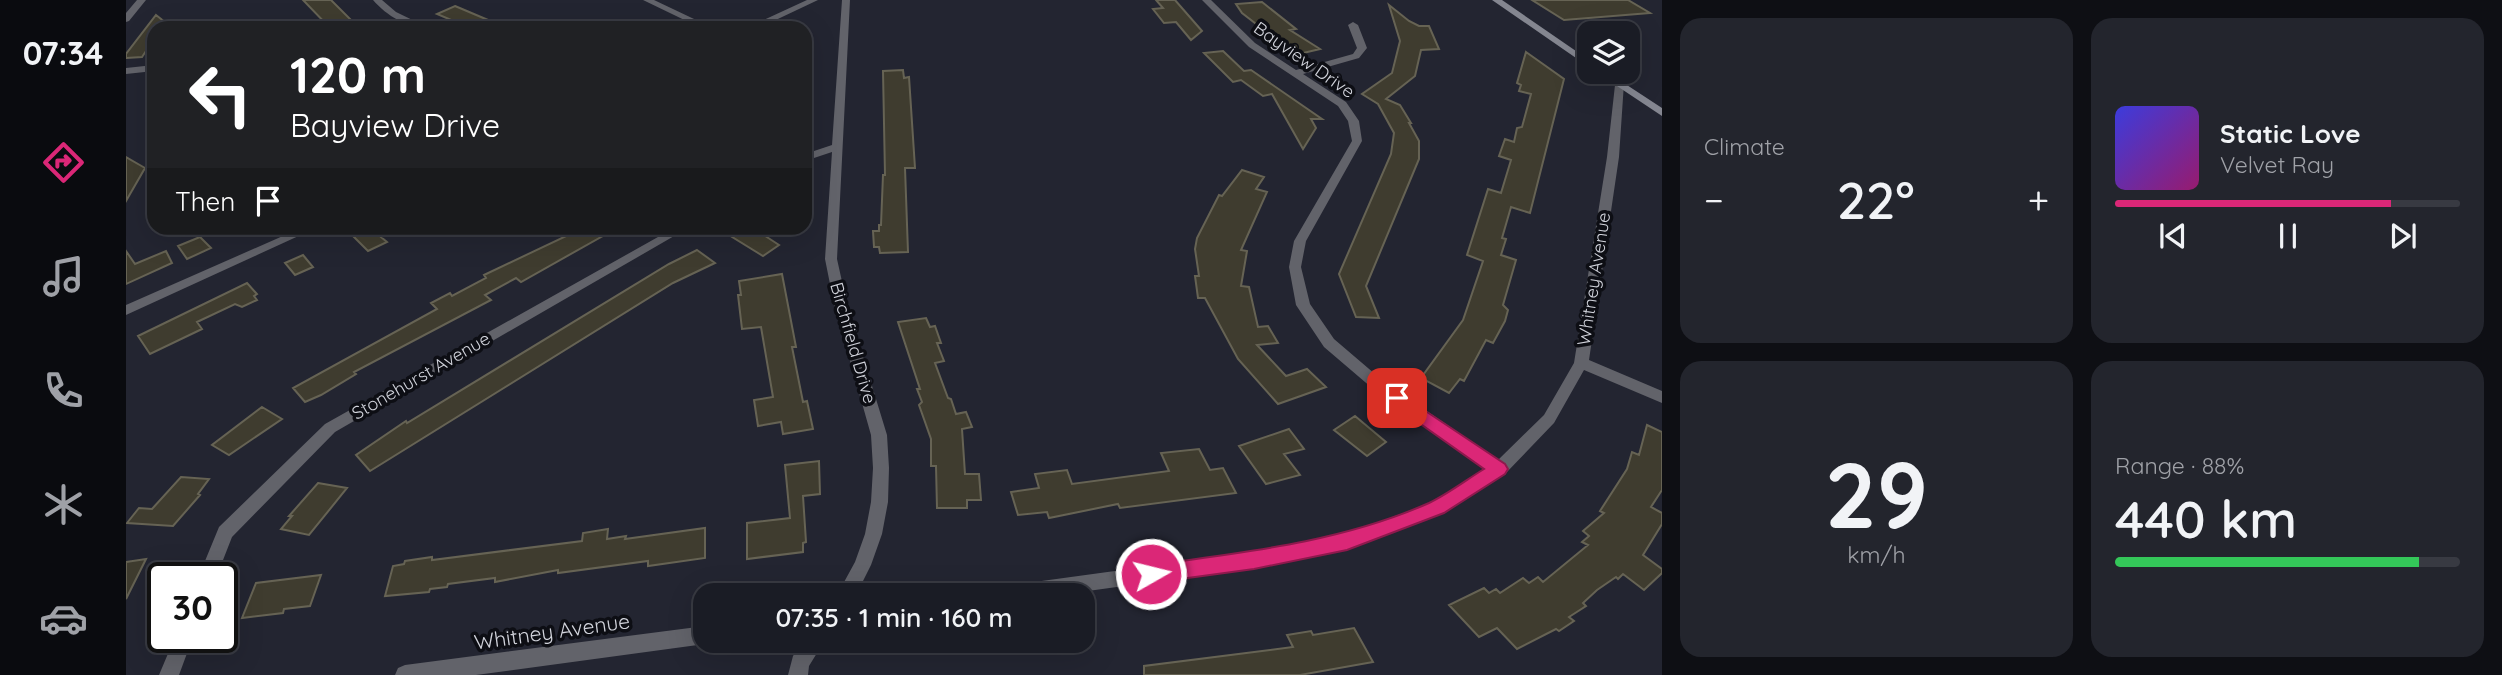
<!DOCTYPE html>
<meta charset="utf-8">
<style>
body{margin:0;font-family:Quicksand,sans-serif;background:#23252d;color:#f1f3f6;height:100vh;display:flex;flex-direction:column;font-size:26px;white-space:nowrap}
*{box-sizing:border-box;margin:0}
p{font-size:23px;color:#9fa1a7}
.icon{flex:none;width:38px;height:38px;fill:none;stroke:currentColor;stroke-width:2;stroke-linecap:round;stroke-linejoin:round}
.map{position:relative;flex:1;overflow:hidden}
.drawer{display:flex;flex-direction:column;gap:18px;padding:18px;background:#0e0f14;width:840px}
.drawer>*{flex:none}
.guide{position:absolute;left:21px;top:21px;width:665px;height:214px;border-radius:21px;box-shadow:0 7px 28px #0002,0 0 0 2px #383a42;background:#202124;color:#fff;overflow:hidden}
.fabs{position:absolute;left:1451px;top:21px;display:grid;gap:14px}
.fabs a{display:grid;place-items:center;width:63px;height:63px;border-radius:14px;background:#1a1c25;box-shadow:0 7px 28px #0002,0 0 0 2px #383a42;font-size:35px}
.speed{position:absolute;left:21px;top:562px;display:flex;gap:14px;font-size:35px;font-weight:700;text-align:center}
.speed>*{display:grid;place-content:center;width:91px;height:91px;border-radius:50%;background:#1a1c25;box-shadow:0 7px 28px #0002,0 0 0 2px #383a42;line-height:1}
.speed .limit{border:4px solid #111;border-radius:10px;background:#fff;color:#111}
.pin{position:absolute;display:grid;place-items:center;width:60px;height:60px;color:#fff;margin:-30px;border-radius:14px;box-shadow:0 4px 10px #0006}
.me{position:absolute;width:77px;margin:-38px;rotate:82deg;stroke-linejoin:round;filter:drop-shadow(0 0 5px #0008)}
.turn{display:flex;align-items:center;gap:24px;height:147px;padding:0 28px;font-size:32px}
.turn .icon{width:91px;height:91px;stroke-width:2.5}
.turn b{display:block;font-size:49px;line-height:60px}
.then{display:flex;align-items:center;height:66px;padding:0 28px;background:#0003;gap:14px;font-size:26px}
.big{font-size:52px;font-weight:600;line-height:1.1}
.drawer .tile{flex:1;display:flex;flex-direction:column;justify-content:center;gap:10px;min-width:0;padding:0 24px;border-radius:21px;background:#23252d}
.drawer .dial{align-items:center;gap:0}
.dial b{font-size:91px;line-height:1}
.song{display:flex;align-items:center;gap:21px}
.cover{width:84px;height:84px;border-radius:10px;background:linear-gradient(135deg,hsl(240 70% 55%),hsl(320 70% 35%))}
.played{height:7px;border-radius:4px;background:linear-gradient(90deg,#db2777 80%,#383a42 80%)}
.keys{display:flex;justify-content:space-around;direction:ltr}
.heat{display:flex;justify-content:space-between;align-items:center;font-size:38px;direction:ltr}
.charge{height:10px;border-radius:5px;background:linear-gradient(90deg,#34c759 88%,#383a42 0)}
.drawer .tiles{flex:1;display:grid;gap:18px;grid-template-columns:repeat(2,1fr)}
.trip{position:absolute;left:567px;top:583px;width:402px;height:70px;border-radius:21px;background:#1a1c25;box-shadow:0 7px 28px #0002,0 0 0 2px #383a42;font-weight:600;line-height:70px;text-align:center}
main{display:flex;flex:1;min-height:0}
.dock{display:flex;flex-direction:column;width:126px;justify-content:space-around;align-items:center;background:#0a0b0f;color:#9fa1a7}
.dock .icon{width:49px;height:49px}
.dock .current{color:#db2777}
.dock b{font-size:32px;color:#f1f3f6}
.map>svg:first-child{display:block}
.building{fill:#3f3c2f;stroke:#666354;stroke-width:2}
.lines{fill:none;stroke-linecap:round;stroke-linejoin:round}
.minor{fill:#62636a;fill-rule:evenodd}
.secondary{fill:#848690;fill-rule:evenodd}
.route{fill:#db2777;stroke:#8e194d;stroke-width:2}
.labels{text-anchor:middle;stroke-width:7;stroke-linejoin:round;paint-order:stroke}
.street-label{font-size:18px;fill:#d1d3db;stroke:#0d0e14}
.near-street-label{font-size:21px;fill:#d1d3db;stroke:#0d0e14}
</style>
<main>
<nav class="dock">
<b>07:34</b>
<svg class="icon current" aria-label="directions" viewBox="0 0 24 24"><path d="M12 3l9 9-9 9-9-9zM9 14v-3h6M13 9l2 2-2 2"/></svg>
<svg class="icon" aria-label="music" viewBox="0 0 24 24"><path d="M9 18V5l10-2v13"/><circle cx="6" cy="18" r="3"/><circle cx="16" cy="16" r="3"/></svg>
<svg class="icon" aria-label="phone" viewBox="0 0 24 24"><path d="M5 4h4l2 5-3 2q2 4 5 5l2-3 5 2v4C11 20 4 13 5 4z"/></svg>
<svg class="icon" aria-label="climate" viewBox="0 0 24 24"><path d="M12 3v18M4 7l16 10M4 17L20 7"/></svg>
<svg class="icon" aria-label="car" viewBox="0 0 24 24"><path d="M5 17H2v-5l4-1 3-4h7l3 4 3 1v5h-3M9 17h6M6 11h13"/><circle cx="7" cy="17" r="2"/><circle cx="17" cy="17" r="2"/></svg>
</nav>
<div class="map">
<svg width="1536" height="675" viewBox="0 0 1536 675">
<rect width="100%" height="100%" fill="#232531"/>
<path class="building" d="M177 0H205L233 28H204Z
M1030 0H1049L1076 31 1065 40 1050 22 1038 23 1027 9 1037 8Z
M1406 0H1502L1524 13 1438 20Z
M1136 2 1170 29 1164 30 1194 49 1173 54 1167 52 1150 42 1152 41 1116 13 1110 4Z
M1263 5 1283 21 1293 26H1303L1313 49 1295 50 1289 76 1260 99 1274 105 1285 123H1283L1293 141V159L1240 286 1253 318 1230 317 1213 274 1265 154 1268 133 1252 104 1236 94 1266 73 1274 41Z
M329 6 381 28H344L311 14Z
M30 15 40 23 36 28H28V39L16 57 0 58V54Z
M1097 51 1118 71 1125 70 1196 119H1185L1190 128 1177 149 1146 94 1137 96 1115 80 1107 82 1078 53Z
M1400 52 1438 79 1404 213 1385 207 1376 238 1380 239 1375 255 1390 260 1377 305 1382 310 1379 321 1367 343 1360 340 1338 381 1334 379 1323 393 1295 378 1337 320 1357 261 1341 255 1362 189 1375 193 1385 160 1373 156 1379 139 1388 142 1391 128 1396 127 1405 94 1393 91 1395 85 1391 83Z
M777 70 778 78 783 77 789 168H779L782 252 754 253 753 247H748L747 231H753V225H755L757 175H759L757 71Z
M0 157 19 168 0 201Z
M1116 170 1138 177 1130 189 1141 192 1115 250 1121 251 1115 286 1123 287 1132 327 1142 326 1152 343 1131 345 1160 376 1181 369 1200 387 1152 404 1112 359 1079 298H1072L1069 276H1073L1069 249 1071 238 1093 195 1096 196Z
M239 228H275L255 237 261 242 242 251 225 234Z
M457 228H491L395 282 390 278 359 295 365 300 228 372 230 374 195 395 179 402 167 388 311 309 305 303 324 293 326 296 360 278 358 275Z
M615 228H627L653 245 637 256 603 235Z
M74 237 85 248 61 259 52 246Z
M571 250 589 263 547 283 244 471 230 455 280 421 281 423 543 264Z
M0 251 9 264 40 251 46 263 0 284Z
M177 255 187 267 169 275 159 263Z
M656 274 670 347H666L677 402 681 401 687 429 657 434 655 422 632 426 628 400 647 397 635 327 616 329 612 295H615L613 281Z
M121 283 131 294 128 296 131 300 116 307 109 304 71 322 76 329 24 354 12 336Z
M800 318 804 327 809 326 815 343H811L818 361 809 363 822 398 825 399 830 414 840 412 846 427 836 429 839 474H853L855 500H841V508H811L810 466H805V439L793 405 796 402 791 389H794L772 322Z
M136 407 156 419 103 455 86 445Z
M1229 416 1260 442 1241 456 1208 430Z
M1521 425 1536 432V490L1525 507 1536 513V524L1517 555 1536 569V573L1518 590 1497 574 1492 579 1490 577 1471 590 1457 603 1460 606 1443 617 1448 621 1433 631 1430 629 1391 649 1371 628 1353 637 1323 605 1358 588 1363 593 1370 589 1374 593 1397 578 1403 583 1412 577 1417 582 1462 545 1456 542 1463 536 1457 531 1478 513 1474 511 1501 469 1506 452 1513 455Z
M1163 429 1178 449 1158 454 1174 475 1140 484 1113 446Z
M1073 449 1084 470 1097 468 1110 493 994 508 992 504 923 518 921 512 892 515 885 492 913 488 909 474 941 470 946 484 1043 471 1035 453Z
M693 461 694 494 677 496 680 542 677 543V552L621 559V523L664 518 659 465Z
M55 477 83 479 72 494 74 495 47 526 1 523 13 508 26 509Z
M192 483 221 488 183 535 155 529 166 516H163Z
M579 528V558L522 566V561L432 573V570L369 582V578L322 584 321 587 304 589 303 592 259 596 267 566 278 564 279 561 306 557V560L456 541 457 533 482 529 481 539 500 536 499 539Z
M20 559 0 599V562Z
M195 575 184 606 158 609 157 613 116 618 130 583Z
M1228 628 1247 662 1174 675H1018V666L1167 647 1161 635 1185 631 1187 635Z"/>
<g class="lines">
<path class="minor" d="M11 0H20L3 21 0 22V13Z
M247 0H256L270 12 303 28C281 28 261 16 247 0Z
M517 0H528L587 28H575Z
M681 0H692L633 28H620Z
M716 0H724L711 259 721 304 761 435 763 468 762 502 756 534 745 565 730 595H711L729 562 739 534 745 502 747 468 745 435 708 304 699 259 706 152 679 161V154L706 145Z
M1076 0H1085L1129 43 1170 70 1227 54 1231 48 1222 25 1227 22 1232 25 1241 48 1233 58 1177 74 1220 102 1233 121 1236 141 1180 241 1175 267 1184 304 1208 339 1256 380 1372 460 1418 415 1448 363 1481 157 1489 85 1498 83 1493 157 1463 360 1536 391V403L1458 370 1428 423 1379 474 1318 513 1221 549 1128 568 933 595H863L866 589 872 587 1128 552 1221 533 1306 503 1360 469 1246 388 1198 347 1170 305 1163 267 1168 241 1226 141 1222 121 1212 106 1123 47Z
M28 65V71L0 74V68Z
M175 228H190L0 315V305Z
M548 228H562L209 432 106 537 90 578H72L93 527 199 424Z
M579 626V640H586L579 644 350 675H269L272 668 279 665Z
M49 637H67L53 675H33Z
M678 640H699L683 666 682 675H662L667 656Z"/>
<path class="secondary" d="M1366 0H1376L1463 60V67Z
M1470 72H1481L1536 108V116Z"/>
</g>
<path class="route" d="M1271 392 1379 464 1382 469 1379 474 1318 513 1221 550 1128 569 1025 583 1018 581 1015 574 1018 568 1025 565C1120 552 1215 542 1303 503 1322 494 1340 480 1358 469L1265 403 1263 398 1265 394Z"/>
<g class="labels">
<g class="street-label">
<text transform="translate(1178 60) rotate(35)" y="6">Bayview Drive</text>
<text transform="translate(1468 279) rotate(-81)" y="6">Whitney Avenue</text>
<text transform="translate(727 343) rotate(74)" y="6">Birchfield Drive</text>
<text transform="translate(295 376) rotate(-30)" y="6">Stonehurst Avenue</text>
</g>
<g class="near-street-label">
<text transform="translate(426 632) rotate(-8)" y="7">Whitney Avenue</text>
</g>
</g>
</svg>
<div class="fabs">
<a><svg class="icon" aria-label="layers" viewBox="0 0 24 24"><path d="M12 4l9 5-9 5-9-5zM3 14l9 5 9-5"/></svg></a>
</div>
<div class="speed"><div class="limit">30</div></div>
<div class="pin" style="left:1271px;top:398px;background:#d93025"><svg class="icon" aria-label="arrive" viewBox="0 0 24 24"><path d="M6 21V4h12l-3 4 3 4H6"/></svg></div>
<svg class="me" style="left:1025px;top:574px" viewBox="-20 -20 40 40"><circle r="17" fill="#db2777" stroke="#fff" stroke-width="3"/><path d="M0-11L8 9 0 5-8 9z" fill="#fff"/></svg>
<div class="trip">07:35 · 1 min · 160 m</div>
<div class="guide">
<div class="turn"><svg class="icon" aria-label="left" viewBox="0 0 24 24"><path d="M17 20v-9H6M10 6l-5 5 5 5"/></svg><div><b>120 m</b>Bayview Drive</div></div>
<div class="then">Then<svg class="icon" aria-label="arrive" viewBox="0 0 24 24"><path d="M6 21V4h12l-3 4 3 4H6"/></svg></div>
</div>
</div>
<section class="drawer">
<div class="tiles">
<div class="tile"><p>Climate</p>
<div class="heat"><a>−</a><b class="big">22°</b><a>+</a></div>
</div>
<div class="tile">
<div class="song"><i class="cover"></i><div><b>Static Love</b><p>Velvet Ray</p></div></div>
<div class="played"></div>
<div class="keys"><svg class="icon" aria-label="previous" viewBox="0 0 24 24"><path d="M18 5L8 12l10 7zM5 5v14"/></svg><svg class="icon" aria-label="pause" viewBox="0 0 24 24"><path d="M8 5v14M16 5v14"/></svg><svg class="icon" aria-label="next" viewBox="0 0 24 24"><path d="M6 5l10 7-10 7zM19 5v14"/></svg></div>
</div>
<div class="tile dial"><b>29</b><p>km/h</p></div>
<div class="tile"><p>Range · 88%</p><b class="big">440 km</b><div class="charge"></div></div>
</div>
</section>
</main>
